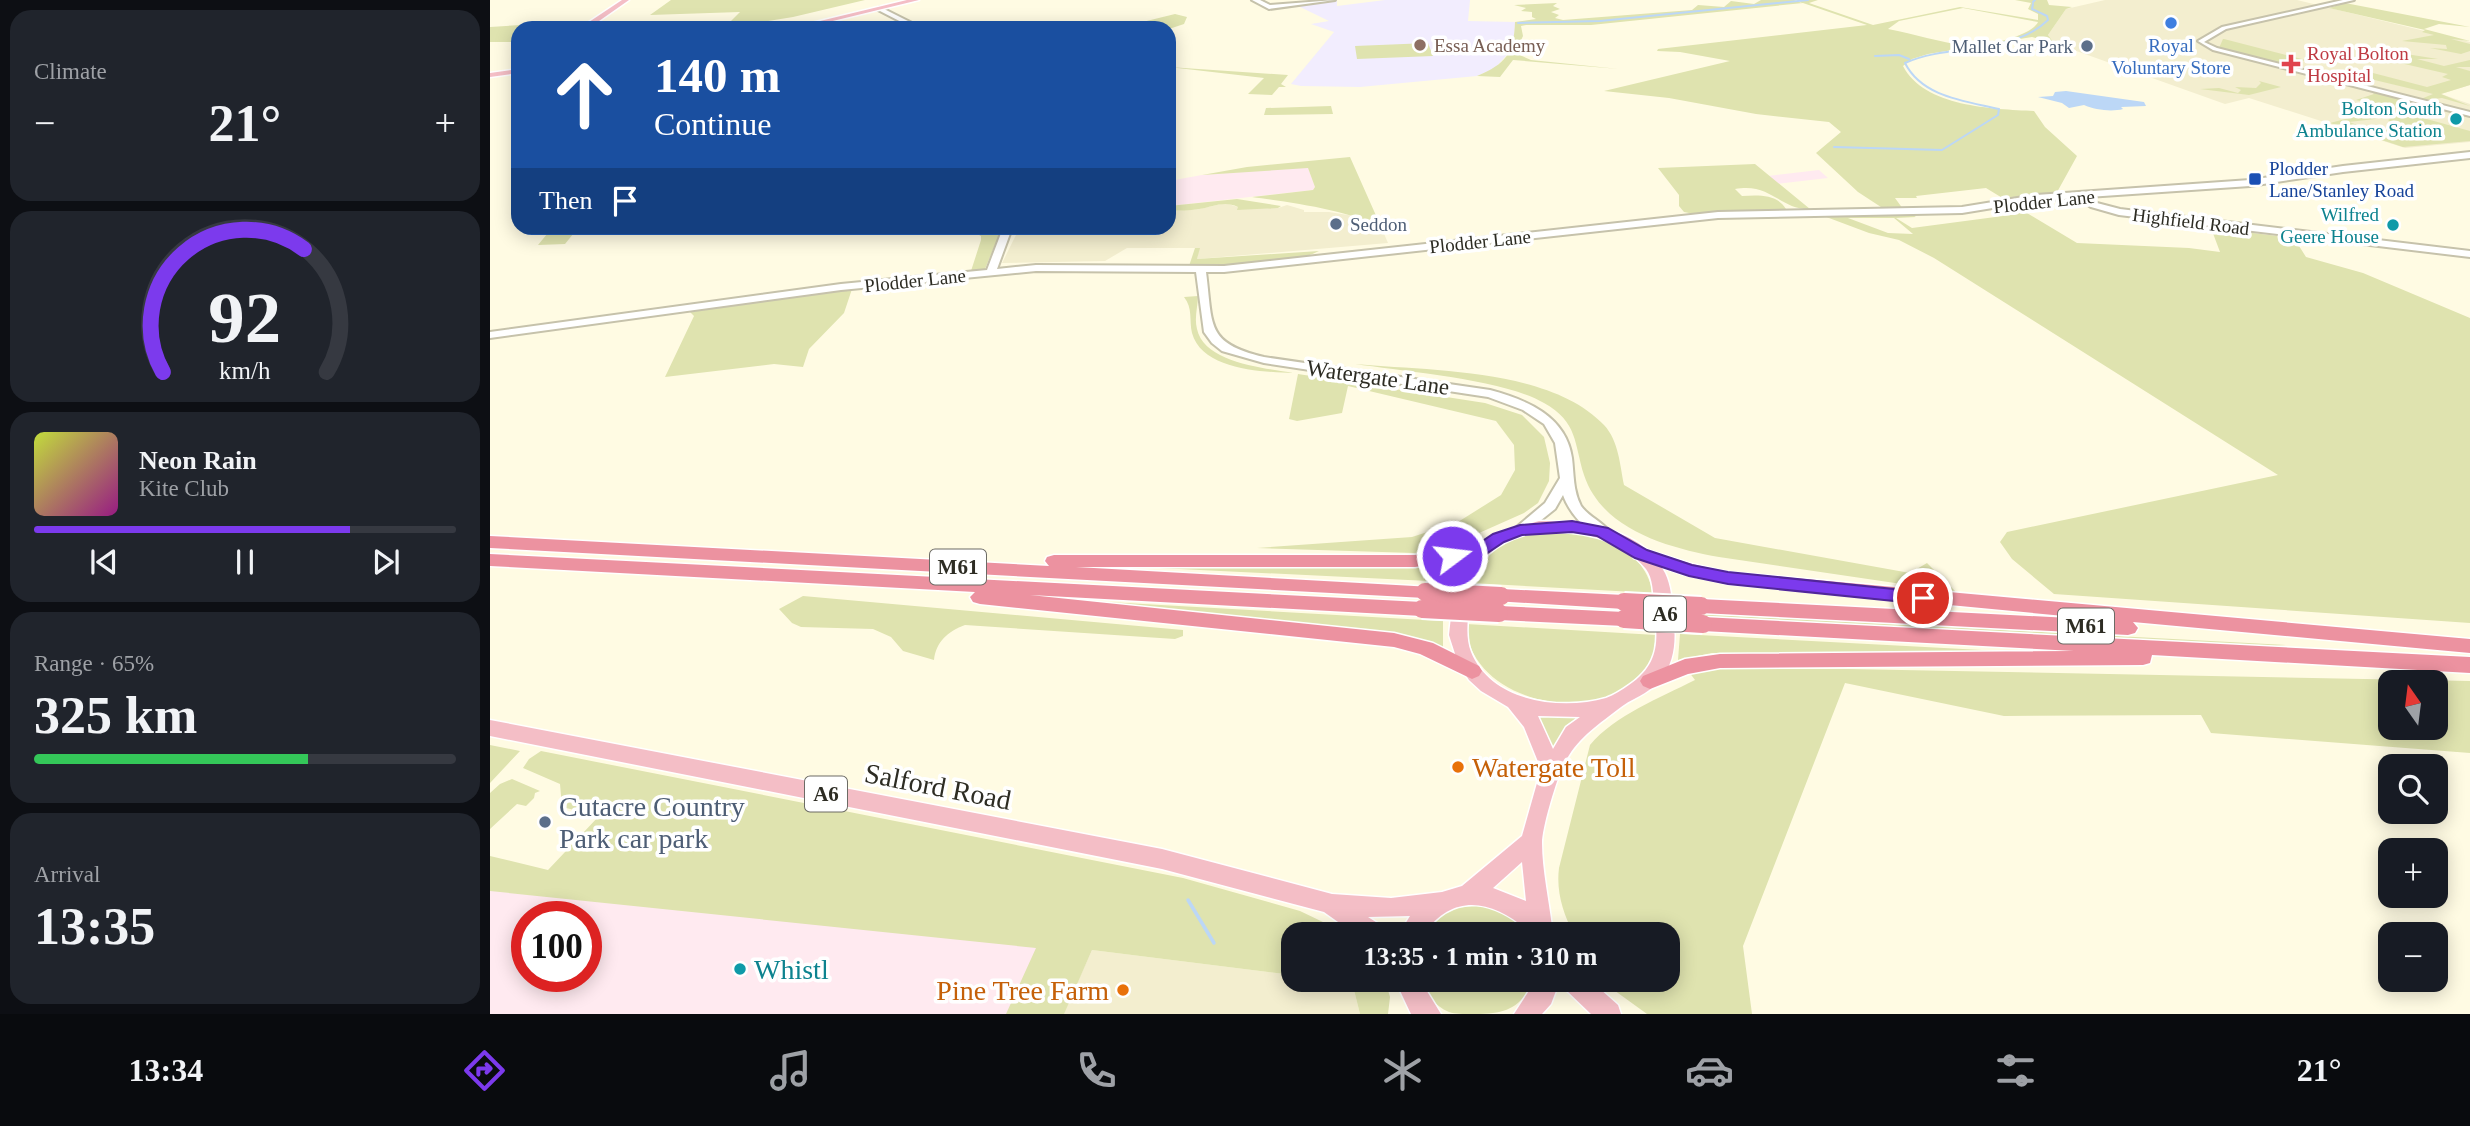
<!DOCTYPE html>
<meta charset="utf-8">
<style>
body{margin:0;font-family:"Times New Roman",serif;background:#20242c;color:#f1f3f6;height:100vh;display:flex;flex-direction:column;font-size:26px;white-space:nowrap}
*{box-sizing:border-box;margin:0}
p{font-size:23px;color:#9ea1a6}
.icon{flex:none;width:38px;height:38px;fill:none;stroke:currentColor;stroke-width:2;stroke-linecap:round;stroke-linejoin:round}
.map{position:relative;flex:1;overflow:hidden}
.sheet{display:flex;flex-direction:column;gap:10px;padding:10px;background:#0d0f14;width:490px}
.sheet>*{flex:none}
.guide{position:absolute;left:21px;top:21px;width:665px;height:214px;border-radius:21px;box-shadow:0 4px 18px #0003;background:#1a4fa0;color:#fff;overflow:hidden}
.needle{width:46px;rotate:346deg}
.buttons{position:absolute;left:1888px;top:670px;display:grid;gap:14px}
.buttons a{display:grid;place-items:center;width:70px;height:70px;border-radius:14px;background:#171b24;box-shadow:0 4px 18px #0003;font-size:35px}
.speed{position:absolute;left:21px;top:901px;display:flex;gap:14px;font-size:35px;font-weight:700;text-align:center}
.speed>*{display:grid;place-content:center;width:91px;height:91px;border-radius:50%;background:#171b24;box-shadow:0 4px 18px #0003;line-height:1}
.speed .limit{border:10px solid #d22;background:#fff;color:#111}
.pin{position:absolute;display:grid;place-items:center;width:60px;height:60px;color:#fff;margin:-30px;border:4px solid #fff;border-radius:50%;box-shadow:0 2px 7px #0007}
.me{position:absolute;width:77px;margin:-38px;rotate:75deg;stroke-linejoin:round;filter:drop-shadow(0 0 5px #0008)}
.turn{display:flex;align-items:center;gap:24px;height:147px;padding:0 28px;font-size:32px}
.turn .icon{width:91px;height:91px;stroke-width:2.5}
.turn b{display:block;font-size:49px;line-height:60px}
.then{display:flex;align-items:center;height:66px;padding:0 28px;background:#0003;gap:14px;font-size:26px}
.big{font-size:52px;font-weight:700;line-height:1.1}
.sheet .card{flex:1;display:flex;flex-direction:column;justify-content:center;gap:10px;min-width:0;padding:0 24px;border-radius:21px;background:#20242c}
.sheet .dial{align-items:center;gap:0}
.dial svg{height:182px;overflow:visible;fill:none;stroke:#363941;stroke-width:7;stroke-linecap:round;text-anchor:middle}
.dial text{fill:#f1f3f6;stroke:none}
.song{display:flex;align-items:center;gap:21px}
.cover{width:84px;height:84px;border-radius:10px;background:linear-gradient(135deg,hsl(70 70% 55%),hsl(310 70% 35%))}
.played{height:7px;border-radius:4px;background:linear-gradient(90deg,#7c3aed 75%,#363941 75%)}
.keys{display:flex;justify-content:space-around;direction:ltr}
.heat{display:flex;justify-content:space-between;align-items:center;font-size:38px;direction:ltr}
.charge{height:10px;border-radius:5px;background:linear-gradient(90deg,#34c759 65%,#363941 0)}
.trip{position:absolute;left:791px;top:922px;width:399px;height:70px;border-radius:21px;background:#171b24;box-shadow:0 4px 18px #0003;font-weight:700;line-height:70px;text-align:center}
.tab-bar{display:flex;height:112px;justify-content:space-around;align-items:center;background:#090b0e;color:#9ea1a6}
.tab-bar .icon{width:49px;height:49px}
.tab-bar .on{color:#7c3aed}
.tab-bar b{font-size:32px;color:#f1f3f6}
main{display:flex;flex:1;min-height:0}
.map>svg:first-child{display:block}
.built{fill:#f3eecf}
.industrial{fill:#ffeaf0;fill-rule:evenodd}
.education{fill:#f2edfe}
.green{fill:#dfe3af;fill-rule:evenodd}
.water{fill:#bcd7f6}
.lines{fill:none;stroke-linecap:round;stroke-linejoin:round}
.stream-far1{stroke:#bcd7f6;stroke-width:2}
.stream{stroke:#bcd7f6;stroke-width:3.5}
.secondary-casing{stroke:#c6c2ab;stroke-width:4}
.primary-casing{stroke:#fff;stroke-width:3}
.highway-casing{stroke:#fff;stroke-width:3}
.secondary{fill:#fff;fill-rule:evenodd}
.primary{fill:#f4bec6;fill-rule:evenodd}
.highway{fill:#ec92a0;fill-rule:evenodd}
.highway-bridge-casing{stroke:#fff;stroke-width:22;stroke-linecap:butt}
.highway-bridge{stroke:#ec92a0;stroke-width:18}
.route{fill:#7c3aed;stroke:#51269a;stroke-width:2}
.shop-dot{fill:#3f7fe0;stroke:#fff;stroke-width:2.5}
.education-dot{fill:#8d6e63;stroke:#fff;stroke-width:2.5}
.service-dot{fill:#5c6f8a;stroke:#fff;stroke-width:2.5}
.health-dot{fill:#e0444e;stroke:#fff;stroke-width:2.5}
.culture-dot{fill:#0f9aa8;stroke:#fff;stroke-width:2.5}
.transit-dot{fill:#1a4fb4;stroke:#fff;stroke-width:2.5}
.food-dot{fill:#e8710a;stroke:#fff;stroke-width:2.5}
.labels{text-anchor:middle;stroke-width:7;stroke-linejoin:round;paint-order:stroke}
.far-education-label{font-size:19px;fill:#785e54;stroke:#fff;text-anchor:start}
.far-shop-label{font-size:19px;fill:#366cbe;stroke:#fff}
.far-service-label{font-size:19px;fill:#4e5e75;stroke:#fff;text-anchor:end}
.far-health-label{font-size:19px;fill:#be3a42;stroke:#fff;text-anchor:start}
.far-culture-label{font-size:19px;fill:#0d838f;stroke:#fff;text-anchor:end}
.far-transit-label{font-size:19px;fill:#164399;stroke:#fff;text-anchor:start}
.far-street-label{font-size:19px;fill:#2d2c23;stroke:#fff}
.shield{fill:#fff;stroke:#6c6b65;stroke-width:2}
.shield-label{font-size:21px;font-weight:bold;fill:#2d2c23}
.street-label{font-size:23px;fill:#2d2c23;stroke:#fff}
.near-food-label{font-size:28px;fill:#c56008;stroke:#fff;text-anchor:start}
.near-street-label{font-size:28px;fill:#2d2c23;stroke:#fff}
.near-service-label{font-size:28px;fill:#4e5e75;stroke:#fff;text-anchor:start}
.near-culture-label{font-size:28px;fill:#0d838f;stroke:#fff;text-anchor:start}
</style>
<main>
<section class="sheet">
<div class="card"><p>Climate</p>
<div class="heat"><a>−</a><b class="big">21°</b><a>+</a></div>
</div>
<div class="card dial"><svg viewBox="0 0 100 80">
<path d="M14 69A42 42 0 1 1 86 69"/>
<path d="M14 69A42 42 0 0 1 76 15" stroke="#7c3aed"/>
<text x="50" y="56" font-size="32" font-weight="700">92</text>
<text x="50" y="72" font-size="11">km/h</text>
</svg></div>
<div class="card">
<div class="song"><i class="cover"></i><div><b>Neon Rain</b><p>Kite Club</p></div></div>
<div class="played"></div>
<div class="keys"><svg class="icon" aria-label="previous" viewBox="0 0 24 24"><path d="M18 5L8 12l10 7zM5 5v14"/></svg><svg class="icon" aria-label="pause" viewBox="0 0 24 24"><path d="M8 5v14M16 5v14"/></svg><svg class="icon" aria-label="next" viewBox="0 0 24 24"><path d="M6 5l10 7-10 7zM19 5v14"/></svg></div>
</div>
<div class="card"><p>Range · 65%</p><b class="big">325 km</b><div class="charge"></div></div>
<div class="card"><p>Arrival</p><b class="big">13:35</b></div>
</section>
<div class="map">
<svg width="1980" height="1014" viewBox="0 0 1980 1014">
<rect width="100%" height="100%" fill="#fffbe3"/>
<path class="built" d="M1615 0H1807L1980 42V85L1951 94 1980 104V142L1915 148 1759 98 1735 104 1564 43 1558 35 1576 9Z
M735 203 748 207 788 208 797 205 814 210V212H839L858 215 874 219 892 229 898 243 707 259 709 248H637L615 261 512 263 529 229 679 228V211L710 209Z
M602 950 803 975V980L862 982 870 1014H573Z"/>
<path class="industrial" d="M812 167 818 168 825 187 823 190 679 206V181L712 175Z
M1329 170 1338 178 1286 184 1278 176Z
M0 873 602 950 573 1014H0ZM37 917H96V976H37Z"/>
<path class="education" d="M847 0V6L895 0H980L978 21 1025 22 1024 47 1005 68 987 76 870 87 811 86 801 84 844 32 821 24 839 21 806 5Z"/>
<path class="green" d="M181 0H375L303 17 234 28 250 12 160 15Z
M1271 0H1304L1312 3 1308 0H1328L1319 3 1383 25 1470 7 1548 20V14L1538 9 1541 3 1525 0H1557L1559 5 1582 7 1576 9 1558 35 1564 43 1542 37 1438 54 1422 59 1413 66C1434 107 1503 109 1544 111L1555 127 1587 156 1566 194 1522 199V204L1587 243 1699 248 1730 252 1721 228 1804 238 1816 257 1873 273 1980 318V623L1564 594 1522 559 1510 542 1517 532 1788 475 1444 258 1409 240 1379 233 1331 215 1421 214 1426 217 1406 218 1422 228 1528 214 1516 205 1514 199 1496 188 1426 196 1427 198H1405L1413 209H1394L1368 192 1326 153 1351 132 1339 122 1266 114 1179 98 1114 91 1240 61 1190 52 1167 51 1168 49 1377 25 1313 3 1101 25H1036L1031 26 1033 36 1025 53 1041 60 1129 69 1023 60 1010 77 987 76C1016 64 1024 53 1025 22L1046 19 1042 17V12L1031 11 1036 8 1024 5 1067 3 1063 6 1070 9 1061 12 1069 15 1065 18 1073 20 1202 10 1208 5 1234 7 1241 1 1264 4ZM1473 8 1548 22C1542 36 1494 47 1478 46 1452 43 1424 34 1398 29L1409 21ZM1358 218H1404L1423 234 1398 233Z
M1855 3 1980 27 1949 24 1934 29 1980 41 1961 39 1980 44V51L1971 54 1940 48 1957 49 1956 45 1912 41 1944 35 1932 32 1935 30 1839 8Z
M685 14 697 17 694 24 679 29 628 28Z
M47 24 44 28H28V37L21 42H0V27Z
M1733 39H1734L1816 60 1796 65 1729 48Z
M938 43 943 56 867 59 865 46Z
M1916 54 1948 59H1927L1954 66 1980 60V67H1966L1980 71V85L1951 94 1980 106 1952 98 1935 100 1980 113 1923 97 1931 99 1943 94 1872 77 1883 73 1937 87 1961 80 1952 77 1958 74 1897 60Z
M679 67 798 75 791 84 796 87H789L782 95 758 94 774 78Z
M1834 79 1840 80 1942 106 1932 104 1915 113 1980 131V141L1913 147 1840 123 1874 114 1885 119 1859 122 1882 130 1884 129 1881 126 1896 129 1904 125 1898 120 1900 119 1869 106 1879 103 1866 100 1884 94 1881 91 1843 81 1821 82Z
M1769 81 1791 87 1759 95 1710 89 1729 88 1748 93 1751 90 1745 87 1766 88 1771 83Z
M841 106 843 114 774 115 776 108Z
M860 157 892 229C863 210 797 202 762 197L823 190 825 187 818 168 712 175 757 167Z
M1265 164 1320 209C1290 210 1281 182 1245 189L1252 196C1269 195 1287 194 1296 209L1204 214 1194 212 1189 206V195L1168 168Z
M747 199 791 206 788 208 747 210 748 207C734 200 723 207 709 209 699 211 689 210 679 211V206Z
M62 228H88L75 244 48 245Z
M475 228H512L495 269 481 271 491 240V236Z
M705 248H710L707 259 829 251C791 269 740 267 699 266Z
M362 289 354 313 319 349 313 367 284 364 175 377 204 316 200 312Z
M708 296C708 306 704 318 707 329 714 363 775 368 803 373 773 372 712 370 702 333 699 320 703 308 694 297Z
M865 364C940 371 1060 368 1114 425 1129 441 1130 466 1134 485L1225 538 1420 573 1437 563 1466 592 1229 557C1179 548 1112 530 1094 475 1084 443 1088 422 1054 403 1016 380 913 371 865 364Z
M808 374 995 403 1032 415 1054 437 1060 463 1059 481 1048 503 1034 513 953 549 924 553 767 548 922 537 968 522 1011 495 1025 470 1024 445 1006 421 858 386 852 413 807 421 799 419Z
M1055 531C1099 533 1153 541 1163 593L981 583C997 547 1016 536 1055 531Z
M965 560 959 582 627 566 906 564Z
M313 596 693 630V636L685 639 475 625C458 631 446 642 444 660L413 651 401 637 383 629 311 627 302 623 289 609Z
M600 601 953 621V647L949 648Z
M1212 614 1796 645 1776 647 1212 617Z
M976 624 1166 635C1164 647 1164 661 1156 671 1112 730 978 704 976 624Z
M1190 634 1547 653H1222L1188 660Z
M1217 669H1358L1980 681V753L1721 733 1711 715 1514 716 1355 683 1253 946 1262 1014H1157L1110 980H1178V934H1084C1073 914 1066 891 1069 868L1100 745C1125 715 1170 698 1205 680L1199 672ZM1900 682H1946V728H1900Z
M1044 714 1087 716 1089 720 1067 747H1063Z
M0 745 30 751 0 783Z
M51 751 693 878 810 911 858 934H803V975L602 950 574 1014H516L546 948 0 891V856L58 870 109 816 72 807 70 784 33 768 39 759Z
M22 779 50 791 45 793 44 798 36 806 27 804 0 829V793L10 784Z
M1004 904 1036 924 1042 934H932L935 927 966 905Z
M845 980H895L900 997 898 1014H870L862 982Z
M928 980H1045C1028 1011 1014 1014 981 1014 974 1014 965 1014 959 1012 944 1006 937 993 928 980Z"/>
<path class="water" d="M1576 91 1654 102 1656 106 1631 107 1633 109C1622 112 1605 110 1594 105L1579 108 1572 103 1548 97 1563 96 1565 92Z"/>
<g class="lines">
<path class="stream-far1" d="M1543 2 1545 0
M1028 23 1110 21 1318 0
M1385 56 1409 55 1419 59
M1344 147 1452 150 1508 115 1509 109C1475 101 1432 97 1415 63 1460 43 1522 55 1558 20L1557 16 1542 9 1543 4"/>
<path class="stream" d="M698 900 724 943"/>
<g class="secondary-casing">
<path id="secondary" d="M762 0H770L780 5 845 0 779 9Z
M1853 0H1864L1736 29 1714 42 1727 48 1980 112V116L1723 50 1708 41 1732 27Z
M390 7 430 27 431 28H423L388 10Z
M1980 152V158L1853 172 1760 186 1598 197 1607 203 1630 209 1980 251V257L1629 215 1601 207 1588 198 1546 201 1472 213 1228 218 734 272H716C723 325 715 343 774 357L1000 390C1037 400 1076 416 1082 458 1084 474 1083 491 1091 506 1098 516 1111 521 1119 531L1112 536C1094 530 1079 512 1073 495L1065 509 1035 533 1030 535 1023 530 1055 503 1070 478 1065 443 1054 424 1033 410 998 397 774 363 732 351 722 343 714 332 706 272 546 271 351 290 0 338V332L351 284 497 270 513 228H522L507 269 546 265 734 266 1228 212 1472 207 1546 195 1760 180 1853 166Z"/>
</g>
<g class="primary-casing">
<path id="primary" d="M132 0H139L99 28H90Z
M417 0H429L314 28H301Z
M28 69V73L0 77V73Z
M1049 521C1093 521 1153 528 1175 573 1181 585 1182 601 1183 614 1186 638 1186 661 1170 680 1158 695 1141 698 1127 710 1104 728 1083 741 1071 771 1065 785 1052 828 1052 843 1052 870 1059 900 1062 927L1058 934H1042C1007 902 965 889 934 934H909L920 916 878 917 892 926 896 934H865L834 912 672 869 0 736V720L672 849 842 894 901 898 952 892 972 886 1032 836 1051 769 1034 727 1018 707 991 691 979 680 968 663 959 635 964 589 975 561 986 546 1009 532ZM1049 531C1088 531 1130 536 1156 569 1163 578 1163 593 1164 605 1168 639 1171 663 1139 685 1132 690 1124 695 1116 698 1071 711 1001 702 981 652 975 637 978 620 979 605 984 557 1004 541 1049 531ZM1048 716 1090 717 1076 727 1063 749ZM1032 862 1036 901 1003 888Z
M905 980H930L951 1014H921Z
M1046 980H1070L1061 1004 1052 1014H1024Z
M1071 980H1100L1128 1005 1131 1014H1101L1074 988Z"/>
</g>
<g class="highway-casing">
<path id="highway" d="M0 536 559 566 555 561 557 557 564 555H925L991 544 1000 550 991 556 925 567H586L942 587 945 592 942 597 935 598 0 548Z
M1151 548 1202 564 1238 572 1980 639V653L1643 622 1648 628 1645 633 1638 635 1211 613 1204 611 1201 606 1204 601 1211 599 1617 620 1238 584 1192 574 1144 558 1142 554 1144 550Z
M0 554 932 602 939 604 942 609 939 614 932 616 540 595 904 633 943 643 989 666 992 671 989 676 982 679 930 654 904 647 490 604 483 602 480 597 485 592 0 566Z
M1011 589 1134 595 1141 597 1144 602 1141 607 1134 609 1004 601 1001 596 1004 591Z
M1009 606 1134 612 1141 614 1144 619 1141 624 1134 626 1009 620 1002 618 999 613 1002 608Z
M1213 617 1980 657V673L1662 655 1660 663 1653 665 1230 668 1198 674 1160 689 1153 686 1150 681 1153 676 1195 659 1230 654 1584 651 1213 631 1206 629 1203 624 1206 619Z"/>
</g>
<use href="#secondary" class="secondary"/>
<use href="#primary" class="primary"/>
<use href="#highway" class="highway"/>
<g class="highway-bridge-casing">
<path id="highway-bridge" d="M935 592 1011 596
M1134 602 1211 606
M932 609 1009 613
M1134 619 1213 624"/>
</g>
<use href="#highway-bridge" class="highway-bridge"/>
</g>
<path class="route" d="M1082 521 1118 528 1157 550 1202 565 1238 572 1433 592 1441 598 1433 604 1238 584 1199 576 1145 558 1107 536 1082 532 1032 535 1014 542 996 554 962 562 953 556 956 552 985 546 1003 534 1030 525Z"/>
<circle class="shop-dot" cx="1681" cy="23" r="7"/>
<circle class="education-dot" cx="930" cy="45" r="7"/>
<g class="service-dot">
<circle cx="1597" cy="46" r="7"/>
<circle cx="846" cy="224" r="7"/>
<circle cx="55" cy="822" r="7"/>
</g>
<path class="health-dot" d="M1797.5 53.5h7v7h7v7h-7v7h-7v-7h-7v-7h7z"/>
<g class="culture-dot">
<circle cx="1966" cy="119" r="7"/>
<circle cx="1903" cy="225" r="7"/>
<circle cx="250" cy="969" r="7"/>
</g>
<rect class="transit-dot" x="1758" y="172" width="14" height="14" rx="3.5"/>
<g class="food-dot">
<circle cx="968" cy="767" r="7"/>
<circle cx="633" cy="990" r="7"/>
</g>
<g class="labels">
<g class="far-education-label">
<text x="944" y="52">Essa Academy</text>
</g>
<g class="far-shop-label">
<text x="1681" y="52">Royal<tspan x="1681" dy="22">Voluntary Store</tspan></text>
</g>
<g class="far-service-label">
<text x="1583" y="53">Mallet Car Park</text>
<text x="860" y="231" text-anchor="start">Seddon</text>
</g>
<g class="far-health-label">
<text x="1817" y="60">Royal Bolton<tspan x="1817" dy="22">Hospital</tspan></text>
</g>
<g class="far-culture-label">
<text x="1952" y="115">Bolton South<tspan x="1952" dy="22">Ambulance Station</tspan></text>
<text x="1889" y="221">Wilfred<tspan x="1889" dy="22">Geere House</tspan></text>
</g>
<g class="far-transit-label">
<text x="1779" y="175">Plodder<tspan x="1779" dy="22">Lane/Stanley Road</tspan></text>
</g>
<g class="far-street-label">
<text transform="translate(1554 201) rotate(-6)" y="7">Plodder Lane</text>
<text transform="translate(1701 221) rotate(7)" y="7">Highfield Road</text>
<text transform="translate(990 241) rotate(-6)" y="7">Plodder Lane</text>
<text transform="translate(425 280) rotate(-6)" y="7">Plodder Lane</text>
</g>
<g class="shield">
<rect x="440" y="549.5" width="56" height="35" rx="5"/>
<rect x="1154" y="596.5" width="42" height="35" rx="5"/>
<rect x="1568" y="608.5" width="56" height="35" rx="5"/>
<rect x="315" y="776.5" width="42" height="35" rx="5"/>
</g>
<g class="shield-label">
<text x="468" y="574">M61</text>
<text x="1175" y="621">A6</text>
<text x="1596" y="633">M61</text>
<text x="336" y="801">A6</text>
</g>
<g class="street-label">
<text transform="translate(888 377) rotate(8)" y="8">Watergate Lane</text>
</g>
<g class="near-food-label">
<text x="982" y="777">Watergate Toll</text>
<text x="619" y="1000" text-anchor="end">Pine Tree Farm</text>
</g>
<g class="near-street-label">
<text transform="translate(448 786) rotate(11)" y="10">Salford Road</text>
</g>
<g class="near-service-label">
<text x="69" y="816">Cutacre Country<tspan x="69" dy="32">Park car park</tspan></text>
</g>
<g class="near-culture-label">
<text x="264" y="979">Whistl</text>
</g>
</g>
</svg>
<div class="buttons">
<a><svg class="needle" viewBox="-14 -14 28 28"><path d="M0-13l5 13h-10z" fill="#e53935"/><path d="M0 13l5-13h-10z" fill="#9ea1a6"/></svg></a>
<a><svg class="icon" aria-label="search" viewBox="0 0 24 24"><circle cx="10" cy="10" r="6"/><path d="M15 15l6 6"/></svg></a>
<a>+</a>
<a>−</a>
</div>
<div class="speed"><div class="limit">100</div></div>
<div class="pin" style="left:1433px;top:598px;background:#d93025"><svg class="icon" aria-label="arrive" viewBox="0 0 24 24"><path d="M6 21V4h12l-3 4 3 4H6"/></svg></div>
<svg class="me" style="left:962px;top:556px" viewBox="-20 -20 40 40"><circle r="17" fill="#7c3aed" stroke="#fff" stroke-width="3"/><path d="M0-11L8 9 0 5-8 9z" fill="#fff"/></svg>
<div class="trip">13:35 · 1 min · 310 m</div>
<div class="guide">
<div class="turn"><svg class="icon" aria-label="ahead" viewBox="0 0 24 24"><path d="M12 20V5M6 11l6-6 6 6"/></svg><div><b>140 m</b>Continue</div></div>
<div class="then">Then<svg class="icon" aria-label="arrive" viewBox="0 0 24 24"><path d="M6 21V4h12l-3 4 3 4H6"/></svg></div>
</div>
</div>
</main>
<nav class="tab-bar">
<b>13:34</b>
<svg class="icon on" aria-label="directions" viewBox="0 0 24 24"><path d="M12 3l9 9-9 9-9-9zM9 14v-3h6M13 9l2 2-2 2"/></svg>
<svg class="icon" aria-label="music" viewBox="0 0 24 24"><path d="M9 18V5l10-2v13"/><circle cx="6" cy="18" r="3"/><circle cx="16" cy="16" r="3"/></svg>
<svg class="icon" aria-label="phone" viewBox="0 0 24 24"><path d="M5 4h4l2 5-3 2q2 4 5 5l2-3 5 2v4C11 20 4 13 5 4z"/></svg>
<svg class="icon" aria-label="climate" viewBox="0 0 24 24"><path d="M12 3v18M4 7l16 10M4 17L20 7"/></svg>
<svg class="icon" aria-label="car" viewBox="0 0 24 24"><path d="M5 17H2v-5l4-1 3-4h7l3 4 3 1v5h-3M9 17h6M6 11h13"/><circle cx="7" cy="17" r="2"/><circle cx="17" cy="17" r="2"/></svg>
<svg class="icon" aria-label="filters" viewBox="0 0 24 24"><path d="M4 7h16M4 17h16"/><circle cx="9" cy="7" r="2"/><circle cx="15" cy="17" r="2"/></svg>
<b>21°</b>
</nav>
